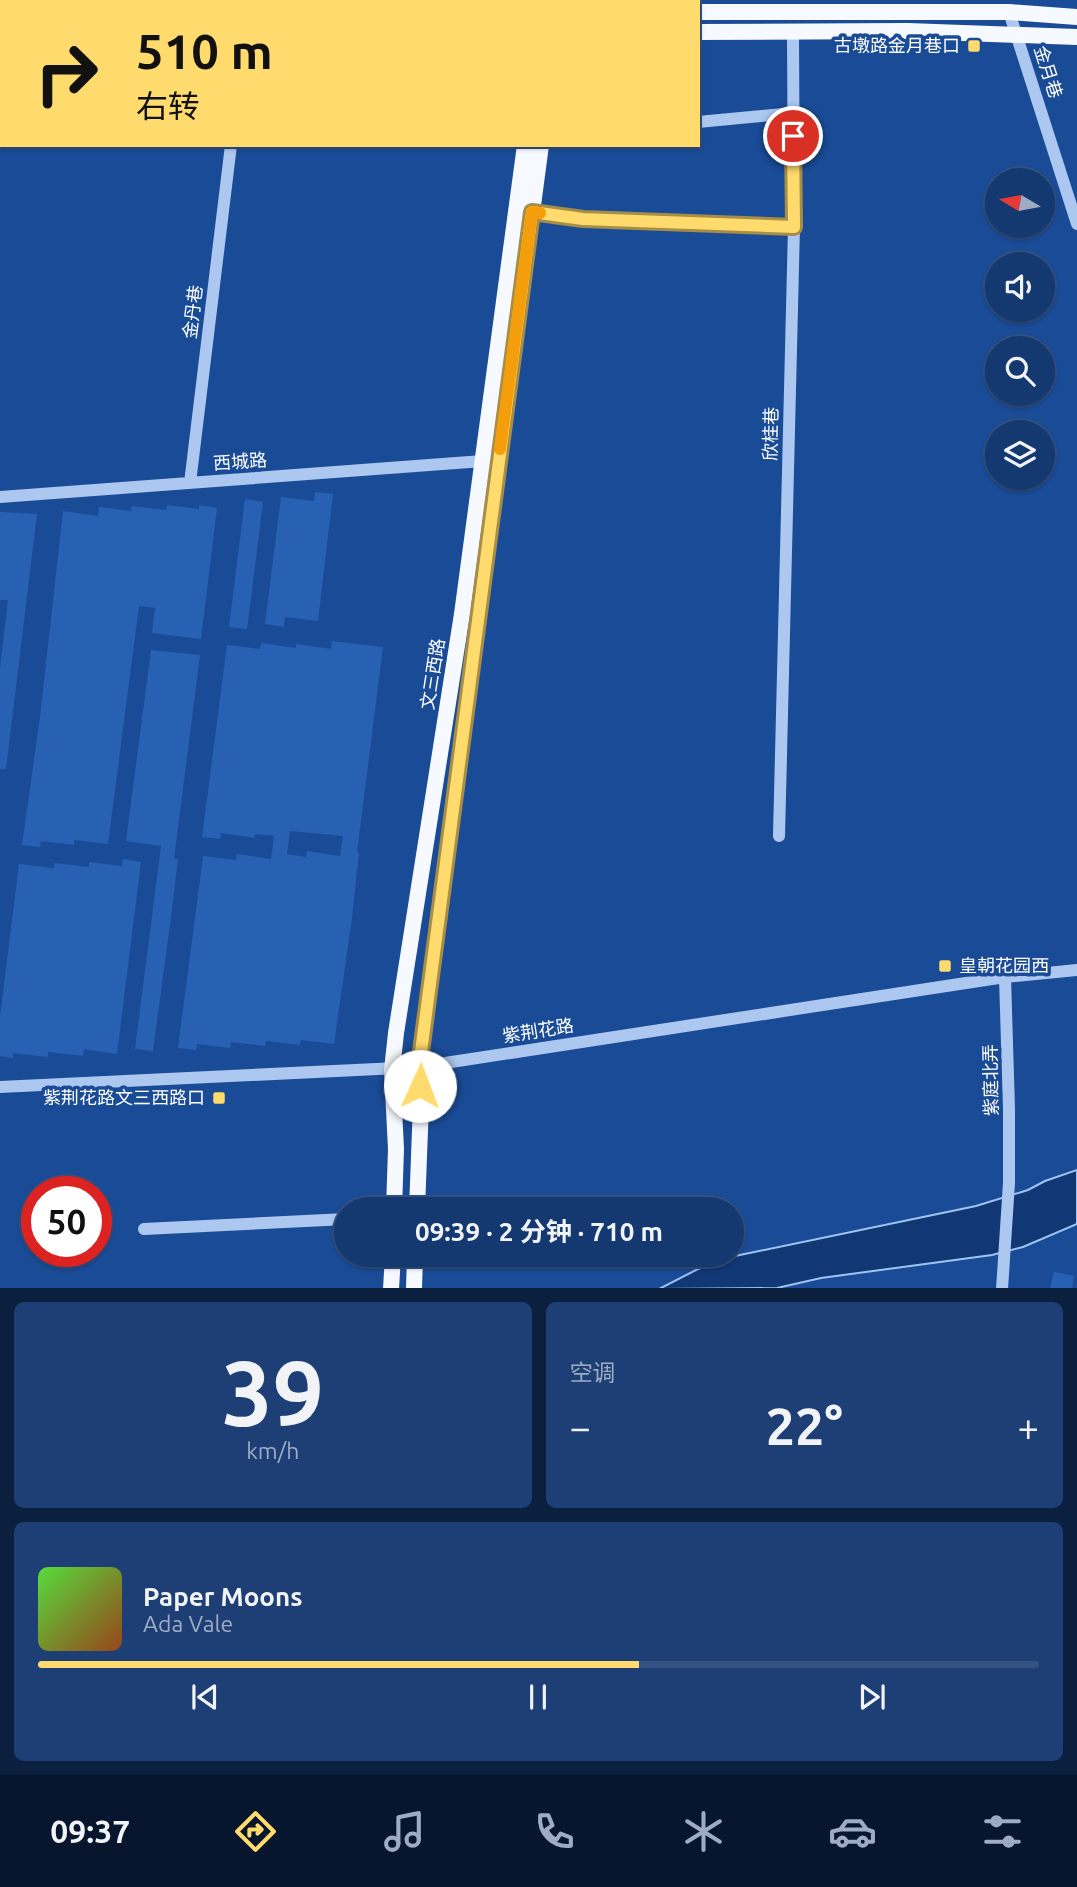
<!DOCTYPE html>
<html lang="zh">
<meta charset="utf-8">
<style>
body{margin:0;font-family:Ubuntu,"Noto Sans SC",sans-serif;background:#1d3f75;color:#f1f3f6;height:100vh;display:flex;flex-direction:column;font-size:26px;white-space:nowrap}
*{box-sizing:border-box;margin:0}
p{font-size:23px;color:#9dacc3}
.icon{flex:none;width:38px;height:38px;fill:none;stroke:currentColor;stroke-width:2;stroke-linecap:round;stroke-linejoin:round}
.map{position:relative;height:1288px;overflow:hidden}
.drawer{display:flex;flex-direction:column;gap:14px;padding:14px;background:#0b1f3e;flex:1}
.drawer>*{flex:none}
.top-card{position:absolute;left:0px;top:0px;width:700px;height:147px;box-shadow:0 2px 5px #0004,0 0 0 2px #335283;background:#ffda6c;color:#111;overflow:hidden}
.needle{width:46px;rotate:280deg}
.controls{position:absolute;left:985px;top:168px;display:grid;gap:14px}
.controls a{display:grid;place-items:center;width:70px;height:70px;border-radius:50%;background:#143870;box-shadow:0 2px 5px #0004,0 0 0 2px #335283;font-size:35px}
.speed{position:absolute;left:21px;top:1176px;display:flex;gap:14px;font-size:35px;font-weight:700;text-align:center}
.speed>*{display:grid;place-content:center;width:91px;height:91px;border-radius:50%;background:#143870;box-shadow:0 2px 5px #0004,0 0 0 2px #335283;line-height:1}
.speed .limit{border:10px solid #d22;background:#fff;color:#111}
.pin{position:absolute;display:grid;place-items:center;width:60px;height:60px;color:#fff;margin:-30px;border:4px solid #fff;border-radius:50%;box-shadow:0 2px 7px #0007}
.me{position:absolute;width:77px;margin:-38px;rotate:2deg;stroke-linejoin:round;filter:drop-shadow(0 0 5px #0008)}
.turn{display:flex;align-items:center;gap:24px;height:147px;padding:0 21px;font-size:32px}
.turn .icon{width:91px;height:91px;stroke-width:2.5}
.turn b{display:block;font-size:49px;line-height:60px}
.big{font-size:52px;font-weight:700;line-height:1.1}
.drawer .card{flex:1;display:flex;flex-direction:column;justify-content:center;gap:10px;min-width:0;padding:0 24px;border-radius:10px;background:#1d3f75}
.drawer .dial{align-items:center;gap:0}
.dial b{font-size:91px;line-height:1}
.song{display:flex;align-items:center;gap:21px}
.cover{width:84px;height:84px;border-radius:10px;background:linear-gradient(135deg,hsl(110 70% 55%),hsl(20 70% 35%))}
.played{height:7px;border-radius:4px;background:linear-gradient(90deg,#ffda6c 60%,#335283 60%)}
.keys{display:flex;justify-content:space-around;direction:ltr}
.heat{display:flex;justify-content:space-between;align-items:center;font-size:38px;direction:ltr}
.drawer .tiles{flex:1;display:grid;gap:14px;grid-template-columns:1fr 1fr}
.card:last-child{grid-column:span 2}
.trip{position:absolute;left:334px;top:1197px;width:410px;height:70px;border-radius:35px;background:#143870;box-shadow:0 2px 5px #0004,0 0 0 2px #335283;font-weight:700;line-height:70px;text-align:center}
.tabs{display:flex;height:112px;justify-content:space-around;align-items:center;background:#08162d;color:#9dacc3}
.tabs .icon{width:49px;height:49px}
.tabs .current{color:#ffda6c}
.tabs b{font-size:32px;color:#f1f3f6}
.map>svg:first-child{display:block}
.water{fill:#113774;stroke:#9fc3f2;stroke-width:2}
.building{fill:#2861b4;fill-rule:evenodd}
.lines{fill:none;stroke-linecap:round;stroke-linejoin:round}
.minor{stroke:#acc8f0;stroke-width:12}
.major{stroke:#f6f9ff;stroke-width:16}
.route-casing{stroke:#a68e46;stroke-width:18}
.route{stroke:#ffda6c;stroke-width:12}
.slow{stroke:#f59e0b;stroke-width:12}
.poi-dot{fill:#ffda6c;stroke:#1a4b96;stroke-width:2.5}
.labels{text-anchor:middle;stroke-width:7;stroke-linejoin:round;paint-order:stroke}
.poi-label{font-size:18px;fill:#fff;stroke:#1a4b96;text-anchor:end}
.street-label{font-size:18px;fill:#fff;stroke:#1a4b96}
</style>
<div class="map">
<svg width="1077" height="1289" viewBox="0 0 1077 1289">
<rect width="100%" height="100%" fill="#1a4b96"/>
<path class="water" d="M1077 1170V1224L1023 1247 992 1255 821 1278 777 1288 659 1289 698 1269 735 1256 976 1206 1028 1190 1045 1181Z"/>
<path class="building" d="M315 492 333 494 318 621 285 617 284 627 265 624 281 497 314 501Z
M245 499 263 502 247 629 229 627Z
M167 505 199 509V505L217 508 201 639 152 633 155 608 139 606 108 844 74 840V845L41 841 40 847 22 845 40 717 63 511 98 516 99 507 131 511 132 506 166 510Z
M0 512 37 514 6 769H0V669L8 600H0Z
M332 641 383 647 357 852 359 853 352 918 334 1044 301 1040 300 1045 266 1041 265 1046 231 1042 230 1048 197 1044 196 1050 178 1048 203 856 236 860 237 854 271 859 274 836 255 834 254 838 221 833 220 839 202 837 227 645 260 649 261 643 296 648V644L331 649ZM290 831 343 836 340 856 307 851 306 857 287 854Z
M151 650 200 655 174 859H178L170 925 153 1051 135 1049 161 846 126 841Z
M123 859 141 862 117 1054 84 1049 83 1056 48 1052V1057L13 1053V1058L0 1056V1017L19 864 54 868V863L89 867V862L122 866Z
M1054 1272 1074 1276 1072 1289H1050Z"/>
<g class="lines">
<path class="minor" d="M110 2V0
M248 2V0
M1009 12 1077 224
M698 122 793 113
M532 212 583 219 794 227
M190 483 231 145
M0 497 483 461
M779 836 794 227 793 32
M0 1087 419 1067 1005 977 1077 970
M144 1229 346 1219
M1002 1289 1009 1183V1109L1005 977"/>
<path class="major" d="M545 2V0
M561 2V0
M0 4H2
M698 12H1009L1077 17
M0 30H2
M698 32 908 31 1077 37
M394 1209 396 1149 392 1070 396 1033 462 614 525 145
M417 1209 421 1104 419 1067 541 145
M391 1289 393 1255
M414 1289 415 1255"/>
</g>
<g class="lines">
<g class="route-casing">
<path id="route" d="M420 1086 419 1067 532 212 583 219 794 227 793 136"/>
</g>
<use href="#route" class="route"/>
<path class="slow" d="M500 449 532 212 540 213"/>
</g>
<g class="poi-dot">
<rect x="967" y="39" width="14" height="14" rx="3.5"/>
<rect x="938" y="959" width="14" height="14" rx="3.5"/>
<rect x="212" y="1091" width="14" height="14" rx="3.5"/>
</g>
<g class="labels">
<g class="poi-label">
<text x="960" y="52">古墩路金月巷口</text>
<text x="959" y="972" text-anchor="start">皇朝花园西</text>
<text x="205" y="1104">紫荆花路文三西路口</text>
</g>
<g class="street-label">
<text transform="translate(1048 72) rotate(72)" y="6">金月巷</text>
<text transform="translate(193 312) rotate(-83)" y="6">金丹巷</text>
<text transform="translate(771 434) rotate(-89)" y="6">欣桂巷</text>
<text transform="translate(240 462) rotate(-4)" y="6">西城路</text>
<text transform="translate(433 674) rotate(-81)" y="6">文三西路</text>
<text transform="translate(538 1031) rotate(-9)" y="6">紫荆花路</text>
<text transform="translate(991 1080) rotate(-91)" y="6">紫庭北弄</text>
</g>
</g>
</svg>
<div class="controls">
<a><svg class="needle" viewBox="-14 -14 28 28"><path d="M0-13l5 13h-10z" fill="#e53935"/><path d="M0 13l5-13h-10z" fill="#9dacc3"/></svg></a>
<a><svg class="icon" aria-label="sound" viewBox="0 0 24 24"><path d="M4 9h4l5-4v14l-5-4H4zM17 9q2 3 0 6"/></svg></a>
<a><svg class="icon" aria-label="search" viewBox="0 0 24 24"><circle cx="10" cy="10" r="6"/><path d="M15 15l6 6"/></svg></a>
<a><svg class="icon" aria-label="layers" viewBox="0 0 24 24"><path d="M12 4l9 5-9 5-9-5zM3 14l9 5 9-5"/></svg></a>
</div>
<div class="speed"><div class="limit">50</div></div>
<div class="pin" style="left:793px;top:136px;background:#d93025"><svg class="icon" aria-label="arrive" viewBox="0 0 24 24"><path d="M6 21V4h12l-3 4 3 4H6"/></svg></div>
<svg class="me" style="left:420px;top:1086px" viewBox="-20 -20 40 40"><circle r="19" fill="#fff"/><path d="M0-13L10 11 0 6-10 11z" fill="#ffda6c"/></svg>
<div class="trip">09:39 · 2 分钟 · 710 m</div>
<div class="top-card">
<div class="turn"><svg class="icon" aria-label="right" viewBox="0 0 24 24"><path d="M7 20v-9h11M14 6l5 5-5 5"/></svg><div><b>510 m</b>右转</div></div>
</div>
</div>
<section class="drawer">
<div class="tiles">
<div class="card dial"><b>39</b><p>km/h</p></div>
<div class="card"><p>空调</p>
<div class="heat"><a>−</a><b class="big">22°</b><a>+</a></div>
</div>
<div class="card">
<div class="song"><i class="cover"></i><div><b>Paper Moons</b><p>Ada Vale</p></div></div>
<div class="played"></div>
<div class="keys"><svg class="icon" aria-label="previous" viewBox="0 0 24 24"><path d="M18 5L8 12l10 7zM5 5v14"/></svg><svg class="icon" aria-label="pause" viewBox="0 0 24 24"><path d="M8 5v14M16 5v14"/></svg><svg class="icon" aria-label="next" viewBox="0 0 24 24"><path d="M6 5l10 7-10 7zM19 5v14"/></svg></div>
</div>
</div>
</section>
<nav class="tabs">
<b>09:37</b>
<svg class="icon current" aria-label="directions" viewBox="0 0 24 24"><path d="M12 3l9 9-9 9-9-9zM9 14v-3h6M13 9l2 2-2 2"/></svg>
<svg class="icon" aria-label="music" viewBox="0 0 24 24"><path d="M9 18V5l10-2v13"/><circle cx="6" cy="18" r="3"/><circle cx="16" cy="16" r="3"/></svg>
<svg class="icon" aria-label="phone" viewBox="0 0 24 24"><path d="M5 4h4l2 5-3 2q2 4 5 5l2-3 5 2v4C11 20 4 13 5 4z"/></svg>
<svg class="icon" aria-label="climate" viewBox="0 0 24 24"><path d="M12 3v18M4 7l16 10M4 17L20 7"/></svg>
<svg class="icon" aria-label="car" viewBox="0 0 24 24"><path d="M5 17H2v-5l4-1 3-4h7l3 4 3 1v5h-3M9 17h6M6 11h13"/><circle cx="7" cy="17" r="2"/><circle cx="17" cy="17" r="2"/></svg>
<svg class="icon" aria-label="filters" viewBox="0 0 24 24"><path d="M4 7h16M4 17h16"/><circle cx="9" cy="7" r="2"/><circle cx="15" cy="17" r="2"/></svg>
</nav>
